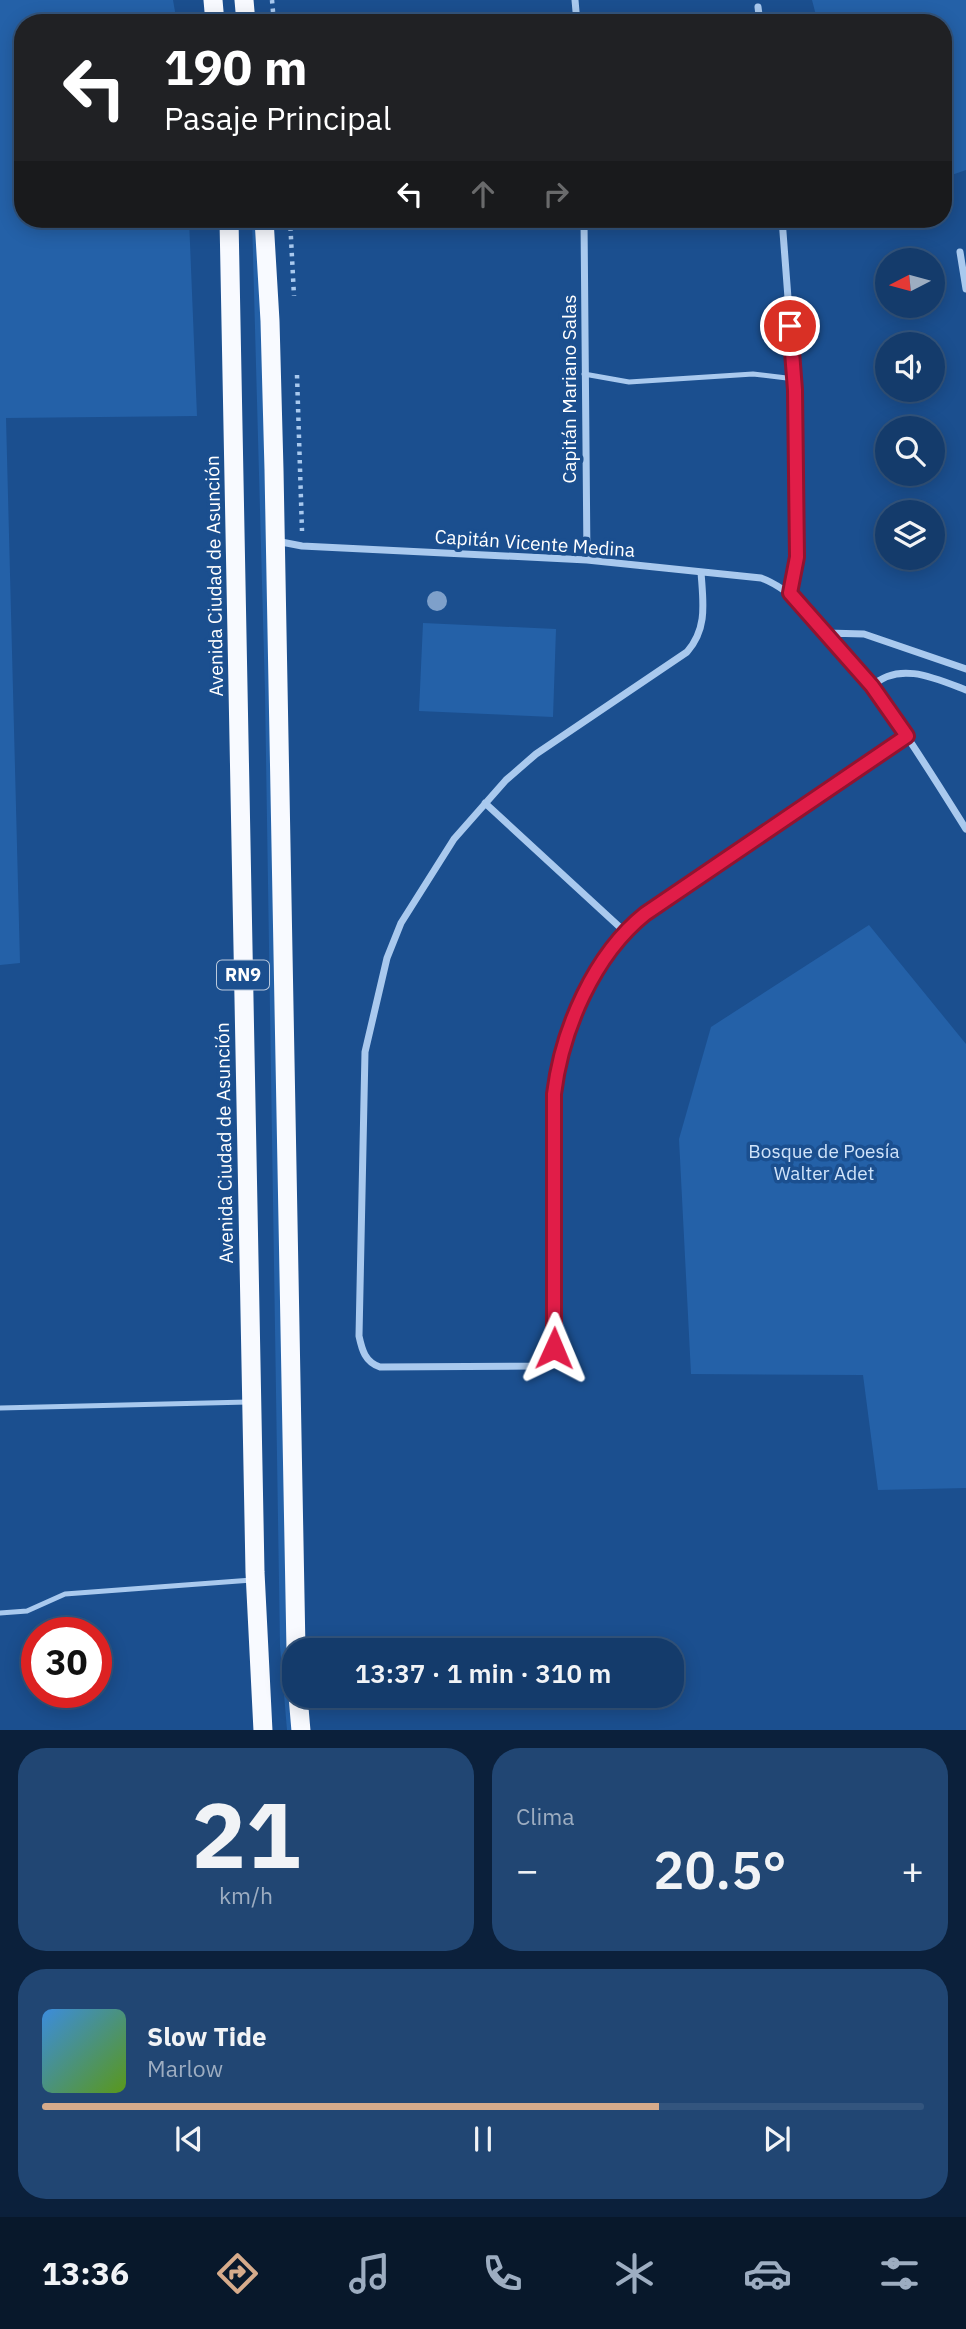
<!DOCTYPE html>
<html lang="es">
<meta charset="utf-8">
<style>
body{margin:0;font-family:"IBM Plex Sans",sans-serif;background:#214673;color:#f1f3f6;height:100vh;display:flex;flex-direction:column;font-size:26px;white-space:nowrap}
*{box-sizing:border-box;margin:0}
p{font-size:23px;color:#9dadc1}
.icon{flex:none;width:38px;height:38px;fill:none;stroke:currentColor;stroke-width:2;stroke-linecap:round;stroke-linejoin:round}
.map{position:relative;height:1730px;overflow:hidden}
.sheet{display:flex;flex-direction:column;gap:18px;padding:18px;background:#0b203b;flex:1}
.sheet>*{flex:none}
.hud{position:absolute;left:14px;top:14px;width:938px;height:214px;border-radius:28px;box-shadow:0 4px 18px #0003,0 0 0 2px #33557e;background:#202124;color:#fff;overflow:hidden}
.needle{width:46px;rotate:264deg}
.controls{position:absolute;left:875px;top:248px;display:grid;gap:14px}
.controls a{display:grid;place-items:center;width:70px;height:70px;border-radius:50%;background:#143b6b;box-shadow:0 4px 18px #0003,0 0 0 2px #33557e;font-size:35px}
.speed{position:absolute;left:21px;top:1617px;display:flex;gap:14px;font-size:35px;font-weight:700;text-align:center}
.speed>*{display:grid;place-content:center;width:91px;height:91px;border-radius:50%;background:#143b6b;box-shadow:0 4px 18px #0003,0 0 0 2px #33557e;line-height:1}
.speed .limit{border:10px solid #d22;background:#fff;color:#111}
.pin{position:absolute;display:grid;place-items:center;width:60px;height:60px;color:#fff;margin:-30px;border:4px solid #fff;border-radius:50%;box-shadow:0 2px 7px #0007}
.me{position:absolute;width:77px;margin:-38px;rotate:1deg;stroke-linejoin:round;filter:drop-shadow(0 0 5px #0008)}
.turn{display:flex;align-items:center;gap:24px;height:147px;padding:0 35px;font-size:32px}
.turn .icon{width:91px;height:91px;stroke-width:2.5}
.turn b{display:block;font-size:49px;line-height:60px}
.lanes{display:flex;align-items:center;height:66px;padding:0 35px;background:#0003;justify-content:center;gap:35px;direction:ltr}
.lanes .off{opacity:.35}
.big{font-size:52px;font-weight:600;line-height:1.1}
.sheet .widget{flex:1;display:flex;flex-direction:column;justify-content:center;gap:10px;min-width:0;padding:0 24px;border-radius:28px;background:#214673}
.sheet .dial{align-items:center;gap:0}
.dial b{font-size:91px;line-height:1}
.song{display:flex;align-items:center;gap:21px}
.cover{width:84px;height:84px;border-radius:10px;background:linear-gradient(135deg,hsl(210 70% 55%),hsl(90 70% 35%))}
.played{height:7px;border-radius:4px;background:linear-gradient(90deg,#d6ab8b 70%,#33557e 70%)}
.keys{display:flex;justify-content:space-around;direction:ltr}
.heat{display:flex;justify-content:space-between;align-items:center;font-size:38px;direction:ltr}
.sheet .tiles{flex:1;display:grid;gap:18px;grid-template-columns:1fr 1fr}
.widget:last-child{grid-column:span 2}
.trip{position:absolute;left:282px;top:1638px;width:402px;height:70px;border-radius:28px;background:#143b6b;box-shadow:0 4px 18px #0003,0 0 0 2px #33557e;font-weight:600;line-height:70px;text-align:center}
.tabs{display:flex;height:112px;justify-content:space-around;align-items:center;background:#08182b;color:#9dadc1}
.tabs .icon{width:49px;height:49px}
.tabs .on{color:#d6ab8b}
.tabs b{font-size:32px;color:#f1f3f6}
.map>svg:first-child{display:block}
.green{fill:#2461a8}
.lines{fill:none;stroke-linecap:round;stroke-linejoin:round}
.path{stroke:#a9c9ee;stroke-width:4.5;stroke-dasharray:3.5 5;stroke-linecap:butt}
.service{stroke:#a9c9ee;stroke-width:5}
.minor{stroke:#a9c9ee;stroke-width:7}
.trunk{stroke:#f8faff;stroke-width:19}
.tree{fill:#7ea0ca}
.route-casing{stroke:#92132f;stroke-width:18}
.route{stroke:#e11d48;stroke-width:12}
.labels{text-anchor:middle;stroke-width:7;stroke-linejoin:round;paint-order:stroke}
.shield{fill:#1b4f8f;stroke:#bbcadd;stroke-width:2}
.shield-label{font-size:18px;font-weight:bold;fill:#fff}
.street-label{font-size:19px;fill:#fff;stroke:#1b4f8f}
.park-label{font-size:19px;fill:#cfe3fa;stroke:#1b4f8f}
</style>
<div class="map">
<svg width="966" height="1731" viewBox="0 0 966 1731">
<rect width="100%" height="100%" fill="#1b4f8f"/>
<path class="green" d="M0 0H173L177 23H23V219H189L197 416 6 418 20 963 0 965Z
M812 0H966V170L943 178V23H818Z
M252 219H260L288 1661 294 1731 287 1730 280 1646 265 692Z
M423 623 556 629 553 717 419 711Z
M869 925 966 1044V1488L878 1490 863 1375 691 1374 679 1139 711 1027Z"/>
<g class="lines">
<path class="path" d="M272 0 274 23
M290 219 294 296
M297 375 302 531"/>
<path class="service" d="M584 374 629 382 753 374 795 379
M0 1408 248 1402
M0 1613 27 1611 65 1594 252 1580"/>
<path class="minor" d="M575 0 577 23
M758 7 760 23
M584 219 587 560
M782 219 795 390 797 557 790 593
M960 252 966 289
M276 541 302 546 587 560 761 578C829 602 926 766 966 829
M701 572C703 602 708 628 687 652L536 754 506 780 454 839 401 923 387 958 365 1052 359 1336C362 1350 365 1362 380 1367L531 1366C548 1360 554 1353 555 1334L554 1094C563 1029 594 955 645 914L907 736
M827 633 864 634 966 669
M872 686C899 661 935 678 966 690
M485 803 624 931"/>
<path class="trunk" d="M213 0 215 23
M244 0 246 23
M229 219 255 1572 263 1731
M264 219 270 321 274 470 296 1650
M298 1696 301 1731"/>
</g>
<circle class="tree" cx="437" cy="601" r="10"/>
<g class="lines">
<g class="route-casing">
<path id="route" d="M554 1348V1094C562 1029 594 955 645 914L907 736 872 686 790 593 797 557 795 390 790 326"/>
</g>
<use href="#route" class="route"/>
</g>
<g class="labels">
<rect class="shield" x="217" y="960.5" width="52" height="29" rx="5"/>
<g class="shield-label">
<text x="243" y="981">RN9</text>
</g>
<g class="street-label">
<text transform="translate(569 389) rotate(-90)" y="7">Capitán Mariano Salas</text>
<text transform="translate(535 543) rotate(4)" y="7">Capitán Vicente Medina</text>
<text transform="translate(214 576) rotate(-91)" y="7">Avenida Ciudad de Asunción</text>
<text transform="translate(224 1143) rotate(-91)" y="7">Avenida Ciudad de Asunción</text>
</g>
<g class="park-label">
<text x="824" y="1158">Bosque de Poesía<tspan x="824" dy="22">Walter Adet</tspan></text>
</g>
</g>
</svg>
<div class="controls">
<a><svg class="needle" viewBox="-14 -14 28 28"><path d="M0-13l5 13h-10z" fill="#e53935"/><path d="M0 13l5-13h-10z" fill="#9dadc1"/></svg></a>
<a><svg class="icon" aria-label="sound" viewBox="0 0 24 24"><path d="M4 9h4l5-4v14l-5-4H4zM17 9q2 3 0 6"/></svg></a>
<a><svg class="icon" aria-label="search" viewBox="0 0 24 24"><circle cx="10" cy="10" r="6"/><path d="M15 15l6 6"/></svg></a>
<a><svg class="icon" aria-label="layers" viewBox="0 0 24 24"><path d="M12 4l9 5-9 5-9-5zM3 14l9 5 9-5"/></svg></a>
</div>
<div class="speed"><div class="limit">30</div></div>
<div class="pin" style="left:790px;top:326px;background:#d93025"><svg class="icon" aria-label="arrive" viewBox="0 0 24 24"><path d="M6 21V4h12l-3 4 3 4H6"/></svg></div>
<svg class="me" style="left:554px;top:1348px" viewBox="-20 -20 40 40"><path d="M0-17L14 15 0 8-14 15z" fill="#e11d48" stroke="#fff" stroke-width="4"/></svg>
<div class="trip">13:37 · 1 min · 310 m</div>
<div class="hud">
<div class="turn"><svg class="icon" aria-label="left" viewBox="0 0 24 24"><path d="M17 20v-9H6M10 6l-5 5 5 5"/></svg><div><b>190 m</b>Pasaje Principal</div></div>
<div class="lanes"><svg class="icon" aria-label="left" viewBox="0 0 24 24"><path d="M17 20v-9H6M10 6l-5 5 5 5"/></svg><svg class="icon off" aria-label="ahead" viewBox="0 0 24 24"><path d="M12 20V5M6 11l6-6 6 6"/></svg><svg class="icon off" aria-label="right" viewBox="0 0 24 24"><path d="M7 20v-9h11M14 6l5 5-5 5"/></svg></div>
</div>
</div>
<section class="sheet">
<div class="tiles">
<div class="widget dial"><b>21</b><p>km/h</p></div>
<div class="widget"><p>Clima</p>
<div class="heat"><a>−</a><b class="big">20.5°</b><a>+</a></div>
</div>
<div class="widget">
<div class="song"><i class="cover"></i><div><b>Slow Tide</b><p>Marlow</p></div></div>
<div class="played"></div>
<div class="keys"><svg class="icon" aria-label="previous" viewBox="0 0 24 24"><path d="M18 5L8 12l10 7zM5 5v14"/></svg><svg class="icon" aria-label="pause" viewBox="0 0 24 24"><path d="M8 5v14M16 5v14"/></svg><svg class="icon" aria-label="next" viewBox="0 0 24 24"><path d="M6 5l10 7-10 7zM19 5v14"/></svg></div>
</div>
</div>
</section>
<nav class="tabs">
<b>13:36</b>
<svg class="icon on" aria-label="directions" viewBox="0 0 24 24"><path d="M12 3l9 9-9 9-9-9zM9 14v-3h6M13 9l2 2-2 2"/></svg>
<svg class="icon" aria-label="music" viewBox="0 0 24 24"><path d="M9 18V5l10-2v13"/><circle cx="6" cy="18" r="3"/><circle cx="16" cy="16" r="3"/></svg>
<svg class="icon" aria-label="phone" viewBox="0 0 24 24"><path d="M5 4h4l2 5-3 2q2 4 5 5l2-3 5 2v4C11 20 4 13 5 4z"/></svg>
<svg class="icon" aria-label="climate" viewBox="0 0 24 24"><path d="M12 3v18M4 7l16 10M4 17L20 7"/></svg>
<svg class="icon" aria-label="car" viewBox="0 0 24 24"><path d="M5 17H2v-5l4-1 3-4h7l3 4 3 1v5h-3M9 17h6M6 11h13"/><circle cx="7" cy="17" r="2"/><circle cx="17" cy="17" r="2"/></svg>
<svg class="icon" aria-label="filters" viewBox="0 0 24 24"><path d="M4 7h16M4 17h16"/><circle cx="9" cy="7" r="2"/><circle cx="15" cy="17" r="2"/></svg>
</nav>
